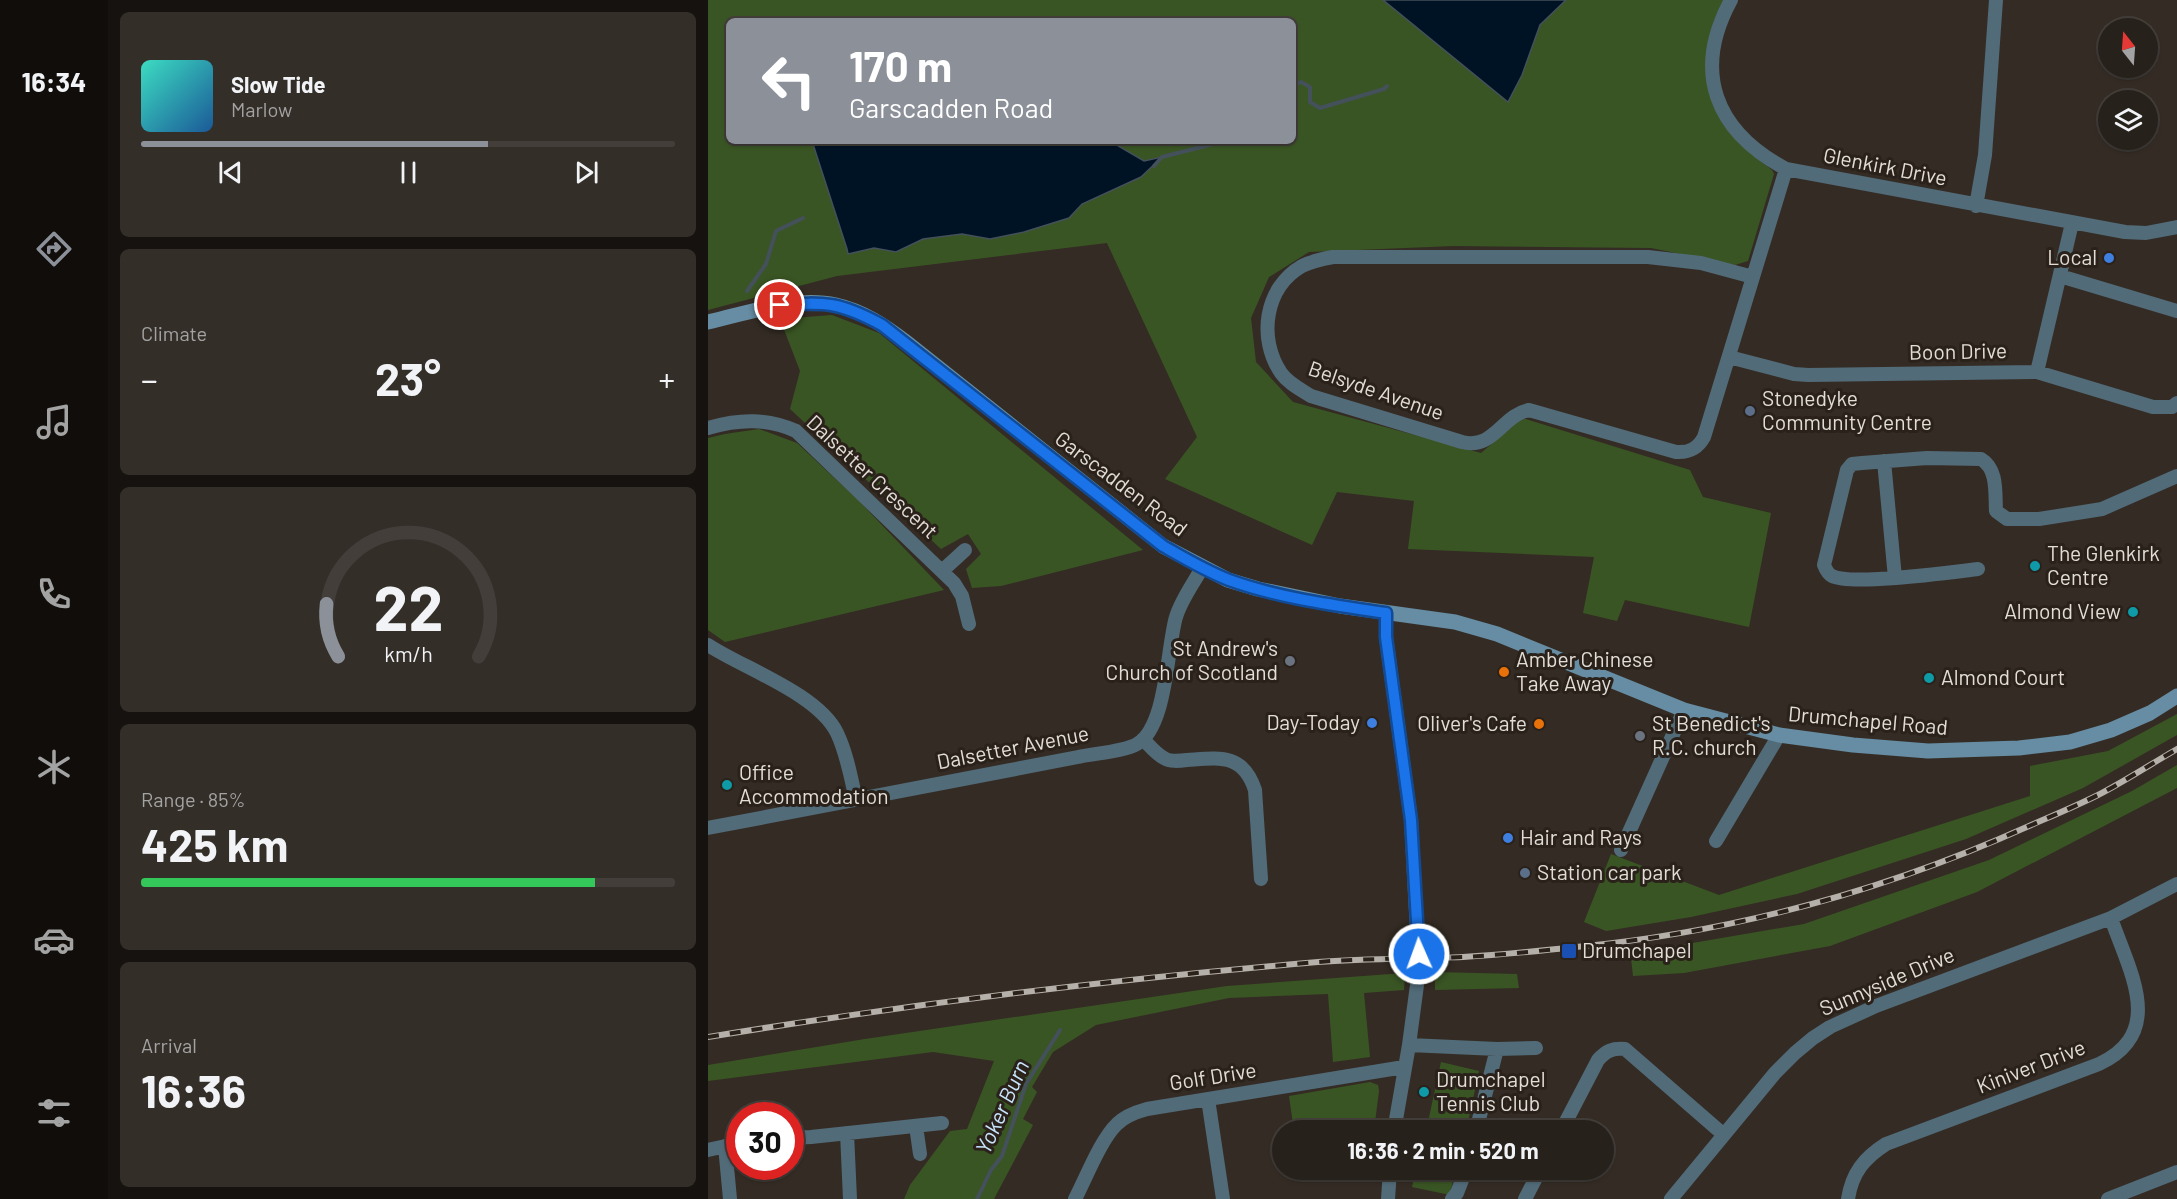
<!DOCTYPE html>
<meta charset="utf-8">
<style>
body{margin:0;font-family:Barlow,sans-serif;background:#332e28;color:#f1f3f6;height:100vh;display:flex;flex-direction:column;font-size:22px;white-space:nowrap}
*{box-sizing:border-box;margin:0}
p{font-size:20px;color:#a4a3a3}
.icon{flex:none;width:33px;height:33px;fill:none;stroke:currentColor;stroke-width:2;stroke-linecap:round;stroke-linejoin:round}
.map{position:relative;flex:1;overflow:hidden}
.side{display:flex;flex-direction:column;gap:12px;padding:12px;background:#15120f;width:600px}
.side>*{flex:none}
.banner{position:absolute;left:18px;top:18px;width:570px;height:126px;border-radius:9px;box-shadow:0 2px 4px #0004,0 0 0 2px #433e3a;background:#8c9099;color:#fff;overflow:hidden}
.needle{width:39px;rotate:343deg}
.fabs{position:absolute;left:1390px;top:18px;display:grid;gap:12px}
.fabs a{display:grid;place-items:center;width:60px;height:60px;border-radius:50%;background:#27211b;box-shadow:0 2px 4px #0004,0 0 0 2px #433e3a;font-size:30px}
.speed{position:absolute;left:18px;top:1102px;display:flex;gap:12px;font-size:30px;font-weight:700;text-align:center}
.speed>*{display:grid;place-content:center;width:78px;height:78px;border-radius:50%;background:#27211b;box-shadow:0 2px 4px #0004,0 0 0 2px #433e3a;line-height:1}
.speed .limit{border:9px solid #d22;background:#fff;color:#111}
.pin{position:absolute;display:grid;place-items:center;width:51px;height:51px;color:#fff;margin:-26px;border:3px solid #fff;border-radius:50%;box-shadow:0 2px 6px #0007}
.me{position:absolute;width:66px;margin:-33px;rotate:358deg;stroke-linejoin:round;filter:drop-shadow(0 0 4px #0008)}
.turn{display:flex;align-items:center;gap:21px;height:126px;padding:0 24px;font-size:27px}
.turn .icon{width:78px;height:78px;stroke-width:2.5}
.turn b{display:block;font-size:42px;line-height:51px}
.big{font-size:45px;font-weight:700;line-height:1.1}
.side .widget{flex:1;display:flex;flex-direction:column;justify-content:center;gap:9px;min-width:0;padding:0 21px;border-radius:9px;background:#332e28}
.side .dial{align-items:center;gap:0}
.dial svg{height:156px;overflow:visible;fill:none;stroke:#433e3a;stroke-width:7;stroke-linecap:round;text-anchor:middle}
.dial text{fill:#f1f3f6;stroke:none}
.song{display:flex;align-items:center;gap:18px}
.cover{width:72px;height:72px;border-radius:9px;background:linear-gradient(135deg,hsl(170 70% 55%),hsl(210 70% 35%))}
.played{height:6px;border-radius:3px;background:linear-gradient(90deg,#8c9099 65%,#433e3a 65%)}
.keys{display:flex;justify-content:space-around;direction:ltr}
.heat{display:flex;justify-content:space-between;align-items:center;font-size:33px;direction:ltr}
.charge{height:9px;border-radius:4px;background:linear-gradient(90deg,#34c759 85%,#433e3a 0)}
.trip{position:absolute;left:564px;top:1120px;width:342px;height:60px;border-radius:30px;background:#27211b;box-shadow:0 2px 4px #0004,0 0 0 2px #433e3a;font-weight:700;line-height:60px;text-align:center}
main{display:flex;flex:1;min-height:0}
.dock{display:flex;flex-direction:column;width:108px;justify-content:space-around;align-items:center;background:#100d0b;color:#a4a3a3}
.dock .icon{width:42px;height:42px}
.dock .on{color:#8c9099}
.dock b{font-size:27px;color:#f1f3f6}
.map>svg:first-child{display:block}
.green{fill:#3a5524;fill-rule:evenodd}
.water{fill:#001325;stroke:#44505a;stroke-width:1.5}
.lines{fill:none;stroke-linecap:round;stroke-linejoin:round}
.stream{stroke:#44505a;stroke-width:4}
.street{stroke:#526b79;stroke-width:14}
.secondary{stroke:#668da4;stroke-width:15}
.rail-casing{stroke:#b6b0aa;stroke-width:6}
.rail{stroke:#2a221a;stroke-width:4;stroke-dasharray:11;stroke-linecap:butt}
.route-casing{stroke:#114b97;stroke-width:15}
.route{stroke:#1a73e8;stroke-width:10}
.shop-dot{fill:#3f7fe0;stroke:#2a221a;stroke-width:2}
.service-dot{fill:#5c6f8a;stroke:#2a221a;stroke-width:2}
.culture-dot{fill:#0f9aa8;stroke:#2a221a;stroke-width:2}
.worship-dot{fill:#6b7280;stroke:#2a221a;stroke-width:2}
.food-dot{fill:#e8710a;stroke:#2a221a;stroke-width:2}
.transit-dot{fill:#1a4fb4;stroke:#2a221a;stroke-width:2}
.labels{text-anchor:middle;stroke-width:6;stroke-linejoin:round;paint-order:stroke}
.street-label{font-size:21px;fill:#e2ddd7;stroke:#2a221a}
.poi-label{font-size:21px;fill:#e2ddd7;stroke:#2a221a;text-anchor:start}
.water-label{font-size:22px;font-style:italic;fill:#c9e5fd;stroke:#2a221a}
</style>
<main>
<nav class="dock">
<b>16:34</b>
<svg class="icon on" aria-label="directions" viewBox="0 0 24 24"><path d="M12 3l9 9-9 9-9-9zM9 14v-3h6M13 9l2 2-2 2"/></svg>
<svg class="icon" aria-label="music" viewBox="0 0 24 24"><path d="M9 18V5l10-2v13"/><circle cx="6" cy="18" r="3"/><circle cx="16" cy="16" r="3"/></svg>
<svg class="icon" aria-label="phone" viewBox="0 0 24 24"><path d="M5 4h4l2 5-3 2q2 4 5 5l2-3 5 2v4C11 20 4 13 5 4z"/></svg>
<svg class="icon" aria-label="climate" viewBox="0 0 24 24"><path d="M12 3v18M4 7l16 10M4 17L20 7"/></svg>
<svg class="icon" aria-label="car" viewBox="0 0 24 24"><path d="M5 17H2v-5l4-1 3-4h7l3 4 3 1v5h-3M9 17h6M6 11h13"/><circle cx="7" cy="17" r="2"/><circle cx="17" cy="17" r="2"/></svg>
<svg class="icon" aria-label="filters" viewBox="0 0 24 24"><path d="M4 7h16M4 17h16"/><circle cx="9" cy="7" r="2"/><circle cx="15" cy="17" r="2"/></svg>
</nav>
<section class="side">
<div class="widget">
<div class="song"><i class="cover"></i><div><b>Slow Tide</b><p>Marlow</p></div></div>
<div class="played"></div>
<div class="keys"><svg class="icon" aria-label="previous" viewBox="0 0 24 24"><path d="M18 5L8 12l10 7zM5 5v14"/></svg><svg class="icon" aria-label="pause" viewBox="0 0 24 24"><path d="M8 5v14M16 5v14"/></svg><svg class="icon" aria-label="next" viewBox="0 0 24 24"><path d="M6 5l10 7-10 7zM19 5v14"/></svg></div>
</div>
<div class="widget"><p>Climate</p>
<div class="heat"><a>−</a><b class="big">23°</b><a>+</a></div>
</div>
<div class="widget dial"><svg viewBox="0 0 100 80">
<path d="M14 69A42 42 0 1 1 86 69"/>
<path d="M14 69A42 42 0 0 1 8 42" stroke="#8c9099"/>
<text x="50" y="56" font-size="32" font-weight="700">22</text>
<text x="50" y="72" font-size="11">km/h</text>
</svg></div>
<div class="widget"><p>Range · 85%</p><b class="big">425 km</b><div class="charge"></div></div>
<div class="widget"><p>Arrival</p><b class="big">16:36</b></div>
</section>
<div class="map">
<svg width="1469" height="1199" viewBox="0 0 1469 1199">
<rect width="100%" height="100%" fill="#342c24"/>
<path class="green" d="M0 0H1016C991 41 995 94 1022 132 1032 147 1050 159 1064 170L1066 174 1040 261 1027 265 943 248 745 246 601 252 561 277 543 318 548 362 585 402 773 453 814 418 982 470 995 497 1063 513 1041 627 917 600 909 621 875 613 886 557 700 549 706 501 629 492 604 545 457 479 489 437 399 243 129 276 0 310ZM21 21H585V141H21Z
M124 315 171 333 435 550 293 586 264 588 258 569 273 554 260 534 233 549 82 409 92 371 72 319Z
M51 429 89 443 150 500 236 590 17 642 0 630V438L17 434Z
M1469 714V735L1375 788 1258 839 1089 894 983 917 898 931 876 922 903 854 1011 895 1322 796V766L1400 751Z
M1469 765V788L1269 892 1122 946 976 973 925 976 923 958 932 952 1096 924 1281 860 1424 791Z
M727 972 809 974 811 988 727 990Z
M697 973 696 990 656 993 662 1057 625 1062 620 994 521 998 388 1025 345 1052 324 1087 329 1092 315 1119 325 1125 286 1199H196L202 1185 242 1131 259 1129 286 1061 225 1052 0 1081V1065L157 1039 519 986Z
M733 1062 771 1071 758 1131 720 1122Z
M662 1082 670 1085 671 1091 666 1130 586 1131 581 1096Z
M708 1170H747L742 1195 704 1187Z"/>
<path class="water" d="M675 0H858L832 25 814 75 800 102Z
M104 141H402L436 161 454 157 433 177 374 204 361 218 316 232 282 239 254 234 215 239 188 252 166 248 140 254 139 249Z"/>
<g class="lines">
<path class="stream" d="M585 85 593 82 602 87V102L612 108 676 89 679 86
M446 166 454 157 517 141
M39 291 58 264 68 231 95 218
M269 1199 283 1170 294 1156 318 1084 352 1030"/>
<path class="street" d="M1023 0C984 72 1007 131 1078 169L1417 232 1438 233 1469 227
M1268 206 1277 155 1288 0
M1352 276 1469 311
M1045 277 996 437C990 448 982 453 968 452L821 410C794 415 786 450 754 442L603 396C592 389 580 383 573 373 550 339 556 288 594 266 604 261 614 259 625 257H940L993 263 1045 277 1078 169
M1021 357 1086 374 1100 375 1329 372 1364 223
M1329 372 1445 407H1464L1469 403
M0 428C31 419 59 418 88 431L246 583 254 596 261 624
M1176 461 1187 578
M1270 569C1244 572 1144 586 1124 576 1120 574 1118 570 1116 565L1139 470 1144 464 1154 463 1219 458 1273 459C1290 469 1287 493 1288 511L1299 519H1331L1394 509 1469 476
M234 571 257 550
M678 613V637L703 820 711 970 701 1045 686 1131
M0 645C37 669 110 694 129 733 139 754 143 778 148 800
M435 739C441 745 448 754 456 758 462 762 471 761 479 760 511 758 535 753 547 790L553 879
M0 828 370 757C387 753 415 752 429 744 459 727 459 647 468 617 473 600 485 584 494 568
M1008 841 1071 735
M913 850 976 710
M701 1045 789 1049
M500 1099 515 1199
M208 1126 212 1154
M768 1131 789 1049 828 1048
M853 1131 890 1060C898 1051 904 1048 917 1049L1016 1135
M139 1133 142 1199
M82 1138 103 1137 234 1123
M17 1146 22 1199
M0 1150 32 1143
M367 1199C378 1178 393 1139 409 1124 417 1116 428 1112 439 1109L696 1067
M680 1199 682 1170
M744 1199 749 1193 758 1170
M817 1199 832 1170
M963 1199 1067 1073 1087 1053 1105 1038 1122 1027 1168 1006 1403 918 1469 884
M1140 1199C1144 1173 1156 1158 1178 1144L1391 1064C1459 1032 1421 971 1403 918
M1400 1199 1469 1172"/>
<path class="secondary" d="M0 322C40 313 87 296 128 305 155 311 177 326 198 342L455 546 520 580 550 589 632 606 747 622 789 634 976 710 1071 735 1145 745 1220 751 1311 748 1362 742 1403 730 1442 713 1469 696"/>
<g class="rail-casing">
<path id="rail" d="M0 1037C203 1004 406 979 610 962 658 958 707 959 755 957 792 955 831 951 868 947 1026 932 1176 891 1321 826 1344 816 1368 806 1390 795 1417 781 1443 764 1469 749"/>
</g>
<use href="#rail" class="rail"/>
</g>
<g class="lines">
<g class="route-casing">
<path id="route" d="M72 305C118 302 132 302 174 325L455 546C476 558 498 571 521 580 571 598 625 605 678 613V637L703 820 711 954"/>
</g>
<use href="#route" class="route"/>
</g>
<g class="shop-dot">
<circle cx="1401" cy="258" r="6"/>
<circle cx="664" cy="723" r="6"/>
<circle cx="800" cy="838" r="6"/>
</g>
<g class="service-dot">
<circle cx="1042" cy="411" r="6"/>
<circle cx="817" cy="873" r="6"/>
</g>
<g class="culture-dot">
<circle cx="1327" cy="566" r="6"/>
<circle cx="1425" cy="612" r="6"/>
<circle cx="1221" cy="678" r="6"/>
<circle cx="19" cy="785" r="6"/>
<circle cx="716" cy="1092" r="6"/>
</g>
<g class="worship-dot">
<circle cx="582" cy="661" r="6"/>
<circle cx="932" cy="736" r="6"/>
</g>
<g class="food-dot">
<circle cx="796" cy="672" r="6"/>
<circle cx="831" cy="724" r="6"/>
</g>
<rect class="transit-dot" x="853" y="943" width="16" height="16" rx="3"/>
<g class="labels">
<g class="street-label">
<text transform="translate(1177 167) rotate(11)" y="7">Glenkirk Drive</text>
<text transform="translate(1250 352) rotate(-1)" y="7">Boon Drive</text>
<text transform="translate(668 391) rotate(19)" y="7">Belsyde Avenue</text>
<text transform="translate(164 477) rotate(43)" y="7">Dalsetter Crescent</text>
<text transform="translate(413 484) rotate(37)" y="7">Garscadden Road</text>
<text transform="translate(1160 721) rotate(5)" y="7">Drumchapel Road</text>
<text transform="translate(305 748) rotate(-11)" y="7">Dalsetter Avenue</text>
<text transform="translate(1179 982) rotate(-23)" y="7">Sunnyside Drive</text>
<text transform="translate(1323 1067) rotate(-21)" y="7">Kiniver Drive</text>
<text transform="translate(505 1077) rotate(-9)" y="7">Golf Drive</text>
</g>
<g class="poi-label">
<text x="1389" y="265" text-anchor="end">Local</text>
<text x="1054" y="406">Stonedyke<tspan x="1054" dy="24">Community Centre</tspan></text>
<text x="1339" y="561">The Glenkirk<tspan x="1339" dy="24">Centre</tspan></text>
<text x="1413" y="619" text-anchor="end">Almond View</text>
<text x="570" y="656" text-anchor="end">St Andrew's<tspan x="570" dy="24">Church of Scotland</tspan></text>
<text x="808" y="667">Amber Chinese<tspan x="808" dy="24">Take Away</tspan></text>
<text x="1233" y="685">Almond Court</text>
<text x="652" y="730" text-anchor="end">Day-Today</text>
<text x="819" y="731" text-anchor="end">Oliver's Cafe</text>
<text x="944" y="731">St Benedict's<tspan x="944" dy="24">R.C. church</tspan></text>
<text x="31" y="780">Office<tspan x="31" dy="24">Accommodation</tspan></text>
<text x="812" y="845">Hair and Rays</text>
<text x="829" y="880">Station car park</text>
<text x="874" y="958">Drumchapel</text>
<text x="728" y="1087">Drumchapel<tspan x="728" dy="24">Tennis Club</tspan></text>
</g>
<g class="water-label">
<text transform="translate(294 1107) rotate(-66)" y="8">Yoker Burn</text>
</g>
</g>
</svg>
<div class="fabs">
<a><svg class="needle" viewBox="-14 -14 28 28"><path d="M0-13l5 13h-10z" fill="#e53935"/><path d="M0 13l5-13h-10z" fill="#a4a3a3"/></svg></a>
<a><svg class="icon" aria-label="layers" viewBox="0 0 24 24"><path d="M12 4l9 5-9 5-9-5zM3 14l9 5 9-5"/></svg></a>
</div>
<div class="speed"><div class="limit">30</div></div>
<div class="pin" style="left:72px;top:305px;background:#d93025"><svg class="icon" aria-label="arrive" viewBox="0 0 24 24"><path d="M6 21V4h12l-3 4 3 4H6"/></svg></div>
<svg class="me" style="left:711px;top:954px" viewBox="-20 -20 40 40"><circle r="17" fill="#1a73e8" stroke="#fff" stroke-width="3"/><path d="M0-11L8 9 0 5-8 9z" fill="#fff"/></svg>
<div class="trip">16:36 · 2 min · 520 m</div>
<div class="banner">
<div class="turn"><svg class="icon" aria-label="left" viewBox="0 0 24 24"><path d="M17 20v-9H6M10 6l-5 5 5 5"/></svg><div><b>170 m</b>Garscadden Road</div></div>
</div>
</div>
</main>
